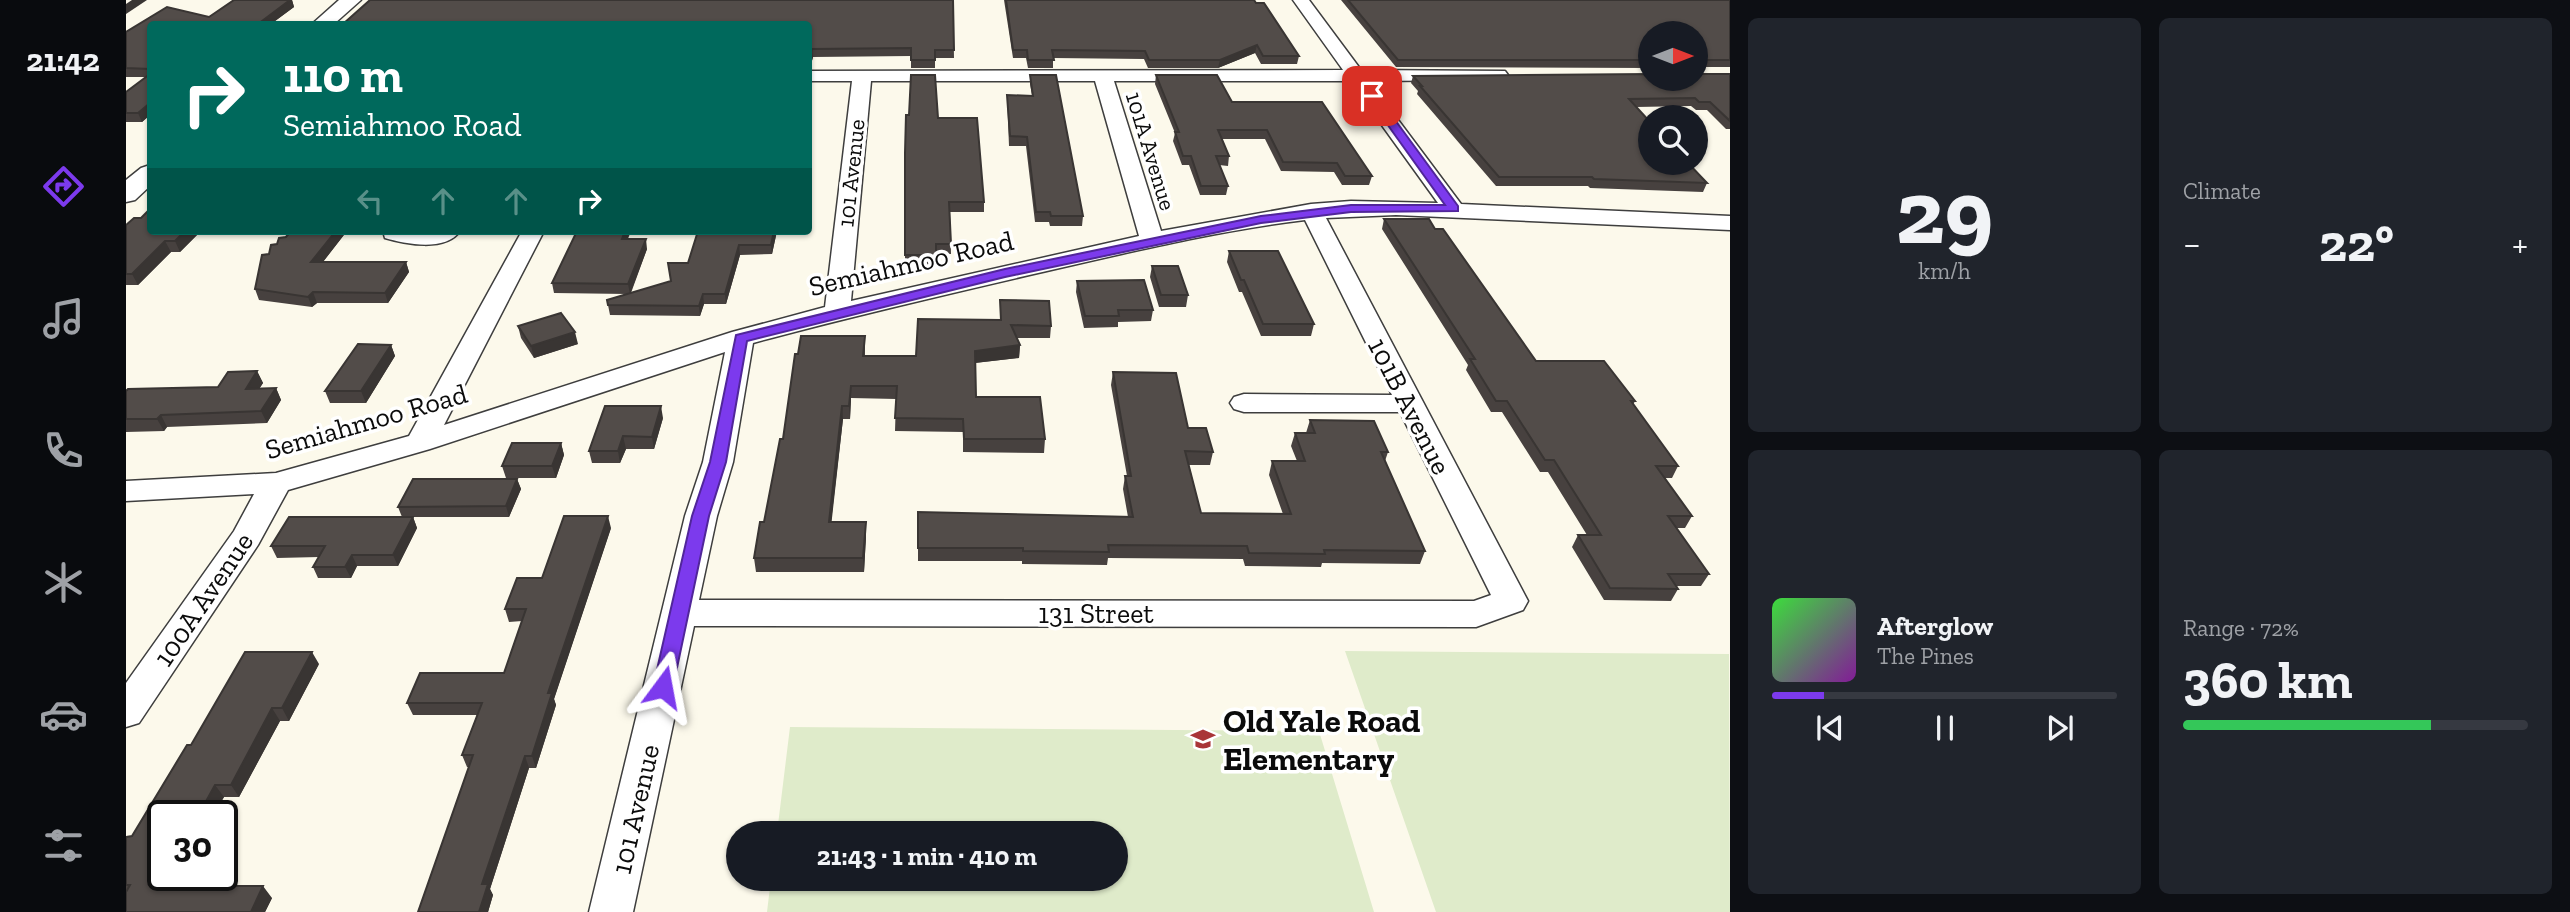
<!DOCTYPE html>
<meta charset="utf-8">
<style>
body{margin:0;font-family:"Zilla Slab",serif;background:#20242c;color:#f1f3f6;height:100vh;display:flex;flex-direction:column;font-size:26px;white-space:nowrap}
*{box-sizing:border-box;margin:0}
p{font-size:23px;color:#9ea1a6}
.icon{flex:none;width:38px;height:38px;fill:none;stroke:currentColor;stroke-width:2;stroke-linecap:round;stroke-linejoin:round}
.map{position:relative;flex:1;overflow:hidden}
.details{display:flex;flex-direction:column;gap:18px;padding:18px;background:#0d0f14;width:840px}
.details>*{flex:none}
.banner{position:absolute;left:21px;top:21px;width:665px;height:214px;border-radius:7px;box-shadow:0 2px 5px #0004;background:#00695c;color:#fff;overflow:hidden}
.needle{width:46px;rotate:90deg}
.tools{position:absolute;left:1512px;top:21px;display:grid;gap:14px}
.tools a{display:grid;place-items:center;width:70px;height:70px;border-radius:50%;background:#171b24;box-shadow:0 2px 5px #0004;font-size:35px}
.speed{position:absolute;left:21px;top:800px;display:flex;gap:14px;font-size:35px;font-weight:700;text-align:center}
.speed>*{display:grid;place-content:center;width:91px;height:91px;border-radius:50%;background:#171b24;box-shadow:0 2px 5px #0004;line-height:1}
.speed .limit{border:4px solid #111;border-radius:10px;background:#fff;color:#111}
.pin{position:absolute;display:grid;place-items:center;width:60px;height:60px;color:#fff;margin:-30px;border-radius:14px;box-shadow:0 4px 10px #0006}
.me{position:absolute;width:77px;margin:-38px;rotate:13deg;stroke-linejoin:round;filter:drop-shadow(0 0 5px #0008)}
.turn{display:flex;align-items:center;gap:24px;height:147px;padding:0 21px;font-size:32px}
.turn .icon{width:91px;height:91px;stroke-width:2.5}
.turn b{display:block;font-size:49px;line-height:60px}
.lanes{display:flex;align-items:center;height:66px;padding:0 21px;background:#0003;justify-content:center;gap:35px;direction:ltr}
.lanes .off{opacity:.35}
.big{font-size:52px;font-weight:800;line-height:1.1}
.details .widget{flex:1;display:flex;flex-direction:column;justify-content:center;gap:10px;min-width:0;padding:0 24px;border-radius:10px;background:#20242c}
.details .dial{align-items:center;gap:0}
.dial b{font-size:91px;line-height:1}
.song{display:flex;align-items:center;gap:21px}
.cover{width:84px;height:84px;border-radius:10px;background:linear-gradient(135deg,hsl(120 70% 55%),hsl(290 70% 35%))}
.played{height:7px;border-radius:4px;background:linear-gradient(90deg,#7c3aed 15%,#363941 15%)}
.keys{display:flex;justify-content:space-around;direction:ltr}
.heat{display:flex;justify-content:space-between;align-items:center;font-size:38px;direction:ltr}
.charge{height:10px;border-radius:5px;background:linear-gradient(90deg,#34c759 72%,#363941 0)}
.details .tiles{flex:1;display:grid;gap:18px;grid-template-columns:repeat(2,1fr)}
.trip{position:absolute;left:600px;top:821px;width:402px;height:70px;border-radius:35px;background:#171b24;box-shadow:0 2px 5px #0004;font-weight:800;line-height:70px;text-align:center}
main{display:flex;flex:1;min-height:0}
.tab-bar{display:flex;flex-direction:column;width:126px;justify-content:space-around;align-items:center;background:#090b0e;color:#9ea1a6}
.tab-bar .icon{width:49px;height:49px}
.tab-bar .on{color:#7c3aed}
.tab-bar b{font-size:32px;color:#f1f3f6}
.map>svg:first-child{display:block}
.pitch{fill:#dfebca}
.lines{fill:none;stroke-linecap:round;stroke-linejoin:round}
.minor-casing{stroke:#3e3e3e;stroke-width:3}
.tertiary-casing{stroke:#3e3e3e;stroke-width:3}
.minor{fill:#fff;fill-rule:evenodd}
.tertiary{fill:#fff;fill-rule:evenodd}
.wall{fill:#47413f}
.shaded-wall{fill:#393533}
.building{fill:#524c49;stroke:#393533;stroke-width:2}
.route{fill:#7c3aed;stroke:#51269a;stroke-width:2}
.labels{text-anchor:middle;stroke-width:7;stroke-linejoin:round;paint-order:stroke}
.far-street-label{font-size:23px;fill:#0b0b0b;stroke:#fff}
.street-label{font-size:28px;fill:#0b0b0b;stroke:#fff}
.near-poi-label{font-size:33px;font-weight:bold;fill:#0b0b0b;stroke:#fff;text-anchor:start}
</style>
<main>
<nav class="tab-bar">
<b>21:42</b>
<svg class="icon on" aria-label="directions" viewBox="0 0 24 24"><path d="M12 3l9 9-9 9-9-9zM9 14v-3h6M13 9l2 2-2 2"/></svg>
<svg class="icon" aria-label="music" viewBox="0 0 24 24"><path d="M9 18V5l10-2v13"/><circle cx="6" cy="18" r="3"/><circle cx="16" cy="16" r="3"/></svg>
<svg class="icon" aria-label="phone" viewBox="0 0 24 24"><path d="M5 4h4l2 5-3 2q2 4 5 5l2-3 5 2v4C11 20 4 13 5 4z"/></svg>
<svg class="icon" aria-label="climate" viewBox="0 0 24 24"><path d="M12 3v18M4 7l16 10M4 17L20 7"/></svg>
<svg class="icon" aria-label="car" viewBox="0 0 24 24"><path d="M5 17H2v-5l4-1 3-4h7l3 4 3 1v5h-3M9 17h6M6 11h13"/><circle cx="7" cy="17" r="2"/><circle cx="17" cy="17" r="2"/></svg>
<svg class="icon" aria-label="filters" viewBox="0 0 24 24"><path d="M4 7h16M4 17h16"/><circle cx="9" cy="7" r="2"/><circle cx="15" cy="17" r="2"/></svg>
</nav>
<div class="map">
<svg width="1604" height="912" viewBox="0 0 1604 912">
<rect width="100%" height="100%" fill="#fcf9eb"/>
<path class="pitch" d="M1219 651 1603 654 1604 912H1310Z
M664 727 1193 731 1248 912H641L645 879 990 878V833H651Z"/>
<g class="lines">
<g class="minor-casing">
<path id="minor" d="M1167 0H1183L1235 70 1379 71 1382 75 1373 80 1243 81 1335 204 1604 216V230L1270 215 1200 218 1402 601 1397 610 1350 627 568 626 507 912H463L559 516 577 462 599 352 304 449 162 490 132 545 13 723 0 727V683L108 531 128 494 0 501V481L150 473 283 436 396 231H418L318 425 606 332 699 307 726 81H682V71L1217 70ZM745 81H969L1013 236 725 301ZM988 81H1224L1312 203 1225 201 1185 204 1035 231ZM1179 220 1266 395 1118 394 1108 397 1104 403 1108 409 1118 412H1274L1365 595 1348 601 573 600 591 516 607 462 627 343C722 317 817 295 912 273 1000 253 1089 231 1179 220Z
M257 231H334C320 252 279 244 259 238Z"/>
</g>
<g class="tertiary-casing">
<path id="tertiary" d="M213 0H235L208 24H186Z
M24 165V186L9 200 0 202V180L15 168Z"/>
</g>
<use href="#minor" class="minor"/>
<use href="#tertiary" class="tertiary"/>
</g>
<path class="wall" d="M108 0H166L168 7 145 24H24V115L16 122H0V92L20 77H0V32L41 7 83 17Z
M827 0 828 58H809V68H785V56L687 57 684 68 682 24Z
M878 0H1128L1173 56 1171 64H1135L1129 53 1092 68H1022L1018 59 927 58V68H902L900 58H887Z
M1215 0H1604V67H1571L1524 33V68L1270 67Z
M1604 74V129H1600L1581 110H1570L1565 106 1510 107 1581 183 1577 192 1464 188 1462 186H1370L1291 94 1292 91 1285 83 1287 76Z
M904 75 957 216 956 226H924L923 222H909L900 146H883L881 95H906L904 84Z
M1030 75 1106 102 1246 176 1243 185H1216L1208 172 1155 171 1139 139H1096L1103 156 1102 166 1093 165 1102 186 1100 195H1074L1063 165H1056L1047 141 1049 133 1029 84Z
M812 118 858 202V212H824L825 254H810V265H779V153Z
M1258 219 1309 229 1410 361 1509 401 1507 405 1552 466 1546 478H1538L1566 516 1559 528H1550L1583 574 1575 586H1551L1552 589 1545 601 1478 600 1446 547 1452 535H1461L1422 472H1414L1376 412H1365L1340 370 1342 365 1256 229Z
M0 225 75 231 54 252H45L12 285H0Z
M165 231H221L197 262H280L283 272 262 303H191L186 307 133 300 129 289 143 254 151 244Z
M572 231H651L646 254 614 255 600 304H578L574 316 484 315 481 300 501 294 428 293 426 283 501 239 521 249 505 293 545 281 562 263Z
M1103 251 1188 324 1185 336H1135L1116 292H1113L1101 262Z
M1026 266 1062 295 1060 307H1033L1024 277Z
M951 281 1027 310 1025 321 992 322V327L958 328 950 292Z
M874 300 925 326 924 338H890L894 345 893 358 849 363 850 397 919 439 918 453 837 452V432L769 431 770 399 725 398 724 419H717L705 522 740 536 738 572H630L628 558 638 522 657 439 739 336V356H790L874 320Z
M392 326 452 344 408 358 395 338Z
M265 345 269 356 240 403H204L199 391Z
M131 371 137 383 133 389 150 388 155 400 141 423 41 427 38 431 0 432V391L92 387Z
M987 372 1062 428 1087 452 1084 465H1063L1075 513 1157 514 1143 475 1146 461H1171L1165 446 1169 433H1180L1184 420 1262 452 1259 461 1299 551 1294 564 1196 563 1195 567 1119 566 1117 559 982 558 981 565 896 564V561H792V512L1002 517 997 489 999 476H1001L985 385Z
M537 418 528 449H500L494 463H466L463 451Z
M435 443 438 455 430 478H380L376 466Z
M391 479 395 489 383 517H287L291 528 272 566H231L225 578H192L187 567 193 557 151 558 145 546 276 517 272 507Z
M485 528 428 699 430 705 410 768H403L364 889 367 895 362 912H292L343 767H341L336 755 351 715H287L281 703 378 673 396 621 383 622 379 609 416 578Z
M193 664 163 721H154L113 797H98L37 875H61L58 881H76L80 886 146 898 139 912H0V837L6 836 65 745Z"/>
<path class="shaded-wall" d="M6 0H21L0 14V4Z
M164 0H166L168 7 145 24H132Z
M1131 45 1129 53 1092 68 1094 60Z
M686 49 687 57 684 68 682 69V61Z
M24 103V115L16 122 12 113Z
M59 231H75L54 252 49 241Z
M210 231H221L189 272 185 262Z
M499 231H505L498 249 496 239Z
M648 231H651L646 254 645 245Z
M520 239 521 249 504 294 502 284Z
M39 241 45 252 12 285 6 274Z
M613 245 614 255 600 304 599 294Z
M280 262 283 272 262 303 259 293Z
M187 292 191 303 186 307 182 297Z
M577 294 578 304 574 316 573 306Z
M449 332 452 344 408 358 405 346Z
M265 345 269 356 240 403 235 391Z
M894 345 893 358 848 363 849 351Z
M131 371 137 383 125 401 120 389Z
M725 386V398L724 419 723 406Z
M150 388 155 400 141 423 135 411Z
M535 406 537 418 528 449 526 437Z
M716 406 717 419 704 536 703 522Z
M35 415 41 427 38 431 31 419Z
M497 436 500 449 494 463 492 451Z
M435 443 438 455 430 478 426 466Z
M391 479 395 489 383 517 380 506Z
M482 516 485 528 428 699 430 705 410 768 406 756 422 693Z
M287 517 291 528 272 566 267 555Z
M740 522V536L738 572 737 558Z
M226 555 231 566 225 578 219 567Z
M186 652 193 664 163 721 156 708Z
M146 708 154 721 113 797 105 785Z
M399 756 403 768 364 889 367 895 362 912H353L356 884Z
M89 785 98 797 88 816H72Z
M45 875H61L52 893 42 881Z
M137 886 146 898 139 912H125Z"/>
<path class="building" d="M108 0H164L132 24H24V69L0 68V32L41 7 83 17Z
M244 0H827L828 50H809V60H785V48L686 49 682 61V24H217Z
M880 0H1128L1130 3H1138L1173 56H1137L1131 45 1094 60H1023L1019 51 926 50 928 60H902L901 50H887Z
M1222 0H1604V60H1573L1570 69V33H1524V60H1272Z
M24 74V103L12 113H0V92Z
M1524 74V79H1570V74H1604V121L1584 102H1573L1569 98 1503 99 1524 122V163H1562L1581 183 1468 179 1466 177H1373L1294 86H1296L1287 76Z
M785 75H809L812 118H851L858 202H823L825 244H810V255H779V153L780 115H783Z
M904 75H930L957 216H925L924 212H910L901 137 884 136 881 95 907 96Z
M1030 75H1091L1106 102H1196L1246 176H1219L1211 163 1157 162 1141 130H1092L1103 156H1090L1102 186H1075L1065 156H1057L1049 132H1053Z
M24 209V231H59L49 241H39L6 274H0V225L8 218H15Z
M1258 219H1303L1309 229H1317L1410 361H1478L1509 401H1505L1552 466H1530L1566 516H1542L1583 574H1542L1552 589 1484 588 1452 535H1475L1428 460H1419L1381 401H1370L1344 359H1349Z
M165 231H210L185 262H280L259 293 187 292 182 297 129 289 136 255 143 254 145 245 151 244 153 238 160 237Z
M451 231H499L496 239H520L502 284 426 283Z
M572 231H648L645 245H613L599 294H577L573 306 482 305 481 300 545 281 542 263H562Z
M1103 251H1152L1188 324H1137L1118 280H1115Z
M1026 266H1052L1062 295H1035Z
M1018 280 1027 310H992L993 316H959L951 281Z
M874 300 923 301 925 326 885 325 894 345 849 351 850 397H914L919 439H838L837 419 769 418 771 386H725L723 406H716L703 522H740L737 558H628L634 522H638L654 439H657L669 354H672L675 336H739L737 356H790L792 319 875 320Z
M435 313 449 332 405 346 392 326Z
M232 344 265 345 235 391H199Z
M131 371 120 389 150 388 135 411 35 415 31 419H0V391L2 389 92 387 102 372Z
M987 372 1050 373 1062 428H1080L1087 452 1059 451 1075 513 1165 514 1146 461H1179L1169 433H1189L1184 420 1248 421 1262 452H1255L1299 551 1198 550 1199 554 1123 553 1121 546 982 545 983 552 897 551V548H792V512L1007 517 999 476H1005Z
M479 406H535L526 437 497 436 492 451H463Z
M386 443H435L426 466H376Z
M287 479H391L380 506 272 507Z
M438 516H482L422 693H426L406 756H399L356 884H362L353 912H292L347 755H336L356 703H281L294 673H378L400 609H379L391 578H416Z
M163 517H287L267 555H226L219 567H187L199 546H145Z
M119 652H186L156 708H146L105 785H89L72 816H37V875H45L42 881H76L73 886H137L125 912H0V892L4 885H0V837L6 836 61 745H65Z"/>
<path class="route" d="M1242 94H1250L1332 206V211L1225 212 1135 223 879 277 621 341 600 462 583 516 547 687 544 692 537 695 530 692 527 687 566 516 584 462 610 335 879 269 1135 216 1225 205H1319L1241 96Z"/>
<defs>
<g id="school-bare" transform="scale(1.89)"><path d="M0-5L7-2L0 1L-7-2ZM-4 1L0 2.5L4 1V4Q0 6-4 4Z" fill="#a93538" stroke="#fff" stroke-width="2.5" paint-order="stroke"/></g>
</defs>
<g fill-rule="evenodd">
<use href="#school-bare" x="1077" y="739"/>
</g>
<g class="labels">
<g class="far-street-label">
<text transform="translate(1025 151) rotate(73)" y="8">101A Avenue</text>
<text transform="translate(725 173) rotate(-84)" y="8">101 Avenue</text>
</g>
<g class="street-label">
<text transform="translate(785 263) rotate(-13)" y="10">Semiahmoo Road</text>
<text transform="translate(1284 406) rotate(63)" y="10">101B Avenue</text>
<text transform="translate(240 421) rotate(-16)" y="10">Semiahmoo Road</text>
<text transform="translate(77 599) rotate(-56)" y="10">100A Avenue</text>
<text x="970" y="623">131 Street</text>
<text transform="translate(509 809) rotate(-77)" y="10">101 Avenue</text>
</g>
<g class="near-poi-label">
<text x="1097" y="732">Old Yale Road<tspan x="1097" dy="38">Elementary</tspan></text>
</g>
</g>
</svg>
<div class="tools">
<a><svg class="needle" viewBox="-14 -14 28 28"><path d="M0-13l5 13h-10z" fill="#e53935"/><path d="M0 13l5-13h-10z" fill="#9ea1a6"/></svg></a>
<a><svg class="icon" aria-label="search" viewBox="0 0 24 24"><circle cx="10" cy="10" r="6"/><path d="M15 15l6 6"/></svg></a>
</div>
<div class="speed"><div class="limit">30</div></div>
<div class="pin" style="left:1246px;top:96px;background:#d93025"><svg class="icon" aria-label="arrive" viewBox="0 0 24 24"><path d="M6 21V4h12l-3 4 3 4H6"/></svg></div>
<svg class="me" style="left:537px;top:687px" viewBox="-20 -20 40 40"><path d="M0-17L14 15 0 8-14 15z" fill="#7c3aed" stroke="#fff" stroke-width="4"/></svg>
<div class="trip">21:43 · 1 min · 410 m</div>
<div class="banner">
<div class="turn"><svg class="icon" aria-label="right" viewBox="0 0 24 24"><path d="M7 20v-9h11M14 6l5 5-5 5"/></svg><div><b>110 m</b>Semiahmoo Road</div></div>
<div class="lanes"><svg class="icon off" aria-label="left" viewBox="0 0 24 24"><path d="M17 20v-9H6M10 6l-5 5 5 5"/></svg><svg class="icon off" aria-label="ahead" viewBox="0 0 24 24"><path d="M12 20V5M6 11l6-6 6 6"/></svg><svg class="icon off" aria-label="ahead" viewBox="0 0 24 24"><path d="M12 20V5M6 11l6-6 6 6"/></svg><svg class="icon" aria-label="right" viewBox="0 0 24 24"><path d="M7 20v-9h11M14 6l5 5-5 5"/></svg></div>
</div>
</div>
<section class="details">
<div class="tiles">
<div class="widget dial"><b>29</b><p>km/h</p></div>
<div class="widget"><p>Climate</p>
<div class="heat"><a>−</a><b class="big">22°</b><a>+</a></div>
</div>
<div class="widget">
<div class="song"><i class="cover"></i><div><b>Afterglow</b><p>The Pines</p></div></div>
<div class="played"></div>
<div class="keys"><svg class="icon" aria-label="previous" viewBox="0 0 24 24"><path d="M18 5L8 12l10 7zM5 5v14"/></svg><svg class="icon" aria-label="pause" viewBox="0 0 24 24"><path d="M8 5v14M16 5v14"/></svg><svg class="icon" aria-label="next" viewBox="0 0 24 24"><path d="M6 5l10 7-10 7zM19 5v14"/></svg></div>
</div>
<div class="widget"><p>Range · 72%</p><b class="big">360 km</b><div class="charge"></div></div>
</div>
</section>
</main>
